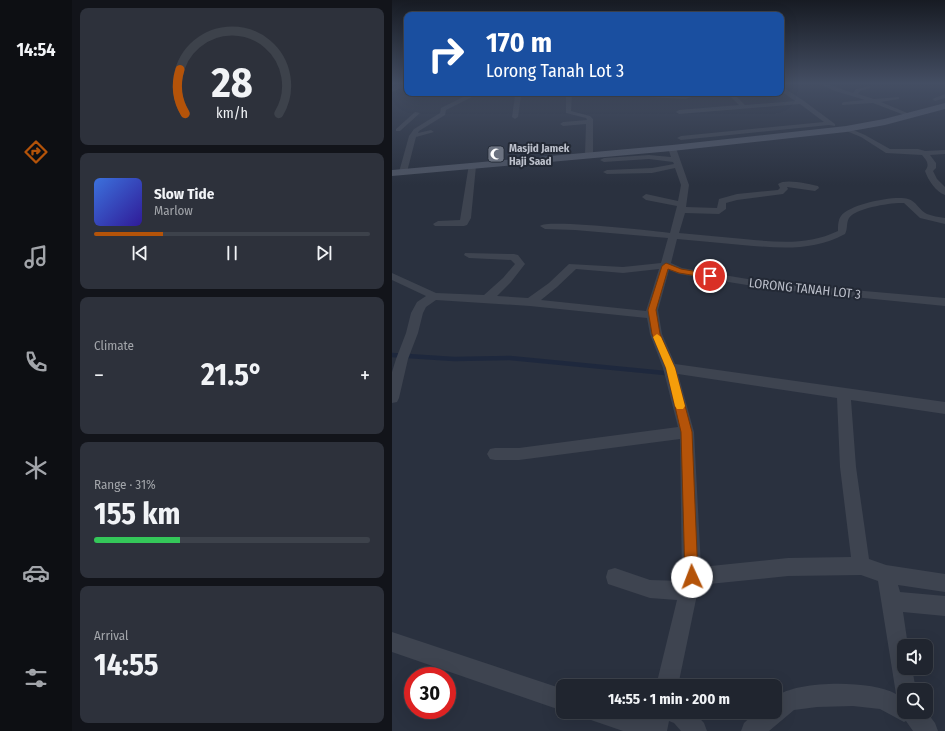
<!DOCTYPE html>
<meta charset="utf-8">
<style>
body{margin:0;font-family:"Fira Sans Condensed",sans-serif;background:#2d313b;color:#f1f3f6;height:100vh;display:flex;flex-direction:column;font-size:15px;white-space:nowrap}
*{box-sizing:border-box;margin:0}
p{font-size:13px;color:#a2a5aa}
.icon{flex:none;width:22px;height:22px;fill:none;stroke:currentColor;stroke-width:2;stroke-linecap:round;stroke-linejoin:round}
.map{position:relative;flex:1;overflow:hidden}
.sheet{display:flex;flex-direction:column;gap:8px;padding:8px;background:#12141a;width:320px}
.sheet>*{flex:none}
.hud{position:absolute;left:12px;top:12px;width:380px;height:84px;border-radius:8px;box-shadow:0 4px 16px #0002,0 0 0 1px #3d424b;background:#1a4fa0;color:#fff;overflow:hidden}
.buttons{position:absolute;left:505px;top:639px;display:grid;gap:8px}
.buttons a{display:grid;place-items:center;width:36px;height:36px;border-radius:8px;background:#20252f;box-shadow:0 4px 16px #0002,0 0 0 1px #3d424b;font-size:20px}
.speed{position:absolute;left:12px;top:667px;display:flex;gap:8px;font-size:20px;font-weight:700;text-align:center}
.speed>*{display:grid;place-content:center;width:52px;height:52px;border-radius:50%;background:#20252f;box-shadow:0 4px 16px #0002,0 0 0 1px #3d424b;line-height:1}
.speed .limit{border:6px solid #d22;background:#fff;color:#111}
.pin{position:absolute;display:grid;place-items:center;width:34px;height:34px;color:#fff;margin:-17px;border:2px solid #fff;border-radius:50%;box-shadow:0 1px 4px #0007}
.me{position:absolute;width:44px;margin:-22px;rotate:358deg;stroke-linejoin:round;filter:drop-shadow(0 0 3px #0008)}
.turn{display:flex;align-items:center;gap:14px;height:84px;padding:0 16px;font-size:18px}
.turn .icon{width:52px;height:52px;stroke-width:2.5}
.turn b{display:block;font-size:28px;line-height:34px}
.big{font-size:30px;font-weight:700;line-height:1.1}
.sheet .card{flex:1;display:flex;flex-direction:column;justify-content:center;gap:6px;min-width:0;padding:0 14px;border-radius:8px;background:#2d313b}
.sheet .dial{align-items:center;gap:0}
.dial svg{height:104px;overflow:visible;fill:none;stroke:#3d424b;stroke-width:7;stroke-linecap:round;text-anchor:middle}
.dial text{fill:#f1f3f6;stroke:none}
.song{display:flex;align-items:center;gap:12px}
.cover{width:48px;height:48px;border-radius:6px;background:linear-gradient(135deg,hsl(220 70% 55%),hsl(250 70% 35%))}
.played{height:4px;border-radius:2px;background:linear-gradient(90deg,#b45309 25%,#3d424b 25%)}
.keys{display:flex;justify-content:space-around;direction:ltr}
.heat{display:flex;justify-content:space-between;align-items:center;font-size:22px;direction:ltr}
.charge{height:6px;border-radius:3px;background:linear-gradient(90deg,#34c759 31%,#3d424b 0)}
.trip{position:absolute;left:164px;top:679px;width:226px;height:40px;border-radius:8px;background:#20252f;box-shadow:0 4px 16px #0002,0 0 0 1px #3d424b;font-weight:700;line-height:40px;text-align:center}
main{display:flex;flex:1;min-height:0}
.tabs{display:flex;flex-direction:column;width:72px;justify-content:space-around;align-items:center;background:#0d0f13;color:#a2a5aa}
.tabs .icon{width:28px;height:28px}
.tabs .active{color:#b45309}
.tabs b{font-size:18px;color:#f1f3f6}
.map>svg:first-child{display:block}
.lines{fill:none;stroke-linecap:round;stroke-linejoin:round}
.stream{stroke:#1e283d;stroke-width:4.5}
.street{fill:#3e4450;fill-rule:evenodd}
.secondary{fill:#4c5362;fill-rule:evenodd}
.route{fill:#b45309;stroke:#753606}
.slow{fill:#f59e0b}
.labels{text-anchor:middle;stroke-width:4;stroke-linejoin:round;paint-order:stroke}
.far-poi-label{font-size:11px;font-weight:bold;fill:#bbbfca;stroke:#232935;text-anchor:start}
.street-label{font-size:13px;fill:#bbbfca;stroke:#232935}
</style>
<main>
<nav class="tabs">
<b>14:54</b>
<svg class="icon active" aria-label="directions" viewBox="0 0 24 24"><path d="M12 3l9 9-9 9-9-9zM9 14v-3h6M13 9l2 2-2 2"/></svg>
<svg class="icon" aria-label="music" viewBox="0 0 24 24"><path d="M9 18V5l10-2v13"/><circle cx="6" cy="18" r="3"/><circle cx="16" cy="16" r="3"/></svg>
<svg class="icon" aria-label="phone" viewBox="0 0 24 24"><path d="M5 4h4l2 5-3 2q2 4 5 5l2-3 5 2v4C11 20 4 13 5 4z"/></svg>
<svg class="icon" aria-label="climate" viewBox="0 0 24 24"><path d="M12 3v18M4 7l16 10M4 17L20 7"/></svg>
<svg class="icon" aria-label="car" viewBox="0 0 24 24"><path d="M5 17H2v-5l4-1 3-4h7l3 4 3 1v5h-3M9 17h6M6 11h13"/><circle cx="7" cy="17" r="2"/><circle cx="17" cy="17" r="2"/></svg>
<svg class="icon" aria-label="filters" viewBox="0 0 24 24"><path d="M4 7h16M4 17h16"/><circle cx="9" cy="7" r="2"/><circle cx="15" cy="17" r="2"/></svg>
</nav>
<section class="sheet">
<div class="card dial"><svg viewBox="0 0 100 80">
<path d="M14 69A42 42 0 1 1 86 69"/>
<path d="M14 69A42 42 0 0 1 10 35" stroke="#b45309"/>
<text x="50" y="56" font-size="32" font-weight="700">28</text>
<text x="50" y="72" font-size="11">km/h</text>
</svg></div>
<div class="card">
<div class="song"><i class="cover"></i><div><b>Slow Tide</b><p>Marlow</p></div></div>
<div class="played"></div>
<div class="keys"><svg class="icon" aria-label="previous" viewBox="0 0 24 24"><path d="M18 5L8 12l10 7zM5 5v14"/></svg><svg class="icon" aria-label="pause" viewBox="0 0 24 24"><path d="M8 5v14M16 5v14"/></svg><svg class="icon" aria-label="next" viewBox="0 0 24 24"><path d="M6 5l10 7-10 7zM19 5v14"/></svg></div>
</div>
<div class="card"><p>Climate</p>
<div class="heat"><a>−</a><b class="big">21.5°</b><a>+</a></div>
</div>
<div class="card"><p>Range · 31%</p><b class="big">155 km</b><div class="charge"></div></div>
<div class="card"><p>Arrival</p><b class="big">14:55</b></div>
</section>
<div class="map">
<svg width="553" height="731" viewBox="0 0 553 731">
<rect width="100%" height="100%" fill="#2a313f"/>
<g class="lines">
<path class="stream" d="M0 355 62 359 118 358 273 373"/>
<path class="street" d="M425 83H432L461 93 464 89 478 86V88L468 91 466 94 482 99 507 97V99L489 102 520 115 515 116 481 103 450 105V103L452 102 473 100 443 91Z
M7 85 10 87 9 88 0 92V88Z
M389 86 412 101 443 124V126L437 125 289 140 285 138 289 136 432 122 408 104 287 114 284 112 287 110 347 105 335 93H341L353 105 403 101 389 91Z
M25 93H180L179 111 198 116 201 119V155L197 157 193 155 194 124 171 126 168 124 171 122 195 120 194 118 174 113V97L129 96 126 117 123 119 120 117 123 96 81 95 80 97 54 110 53 115 27 131 26 133 39 130 42 132 24 137 15 172 14 174H8L7 172 17 136 22 129 48 113 49 108 75 95H28Z
M252 93 294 95 295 93H301L299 97 294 99 256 97Z
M553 94V98L543 101 540 99Z
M23 112 28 113 8 131H4V129Z
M454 127 473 135 498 149H526L533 151 553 150V154L538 155 544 163V168L541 171 545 179 553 187V195C544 192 536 180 533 171 538 164 535 161 530 155L494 153 469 137 452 130 451 129Z
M277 146H280L284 148 297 185 294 207 325 208 327 199 345 194 386 190 388 188 386 184C393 178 417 184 426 186L427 188 423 191 395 187 396 189 391 194 345 200 334 203V209L327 214 293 213 287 233C309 235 330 237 352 239 384 242 415 246 446 231 446 226 446 220 449 216 458 204 503 195 516 199 524 201 528 211 535 214 540 216 547 217 553 218V224L528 218 512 203C501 202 463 208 457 218 454 223 456 229 453 234 419 252 387 248 350 245 329 243 307 241 285 239L279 263 290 268 380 283 553 298V306L380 289 287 274 277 270 266 310 270 334 283 364 553 402V414L459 400 464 467 477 559 494 565 553 574V592L506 585 508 592 553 596V616L511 612 516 646H512V668H520L524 690H512V712L534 711 543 723 546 731H521L514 721 512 722 488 709 461 706 425 707 402 710 377 731H349L352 723 364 712H383V697C406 680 479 680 504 694L486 581 469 575 396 576 307 585 286 686H264L285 600 258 598 216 584 214 577 216 570 223 568 258 580 290 581 288 439 127 460H103L98 459 95 454 98 449 103 448H127L286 427 271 368 258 334 255 318 138 306 44 300 34 307 31 313 26 333 16 359 7 398 5 402 0 403V372L4 359 14 333 19 313 25 302 34 296 0 280V273L44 293 92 295 111 278 123 264 119 260 77 258 72 255 73 253 122 254 126 255 133 264 119 282 105 296 136 298 157 283 177 264 231 267 269 263 276 238 183 230 153 229 148 226C155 219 261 231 278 233L285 206 254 200 250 197 254 194 286 201 289 185 283 168 260 173 215 174 211 172 215 170 260 168 282 164 281 162 257 159 212 162 208 160 212 158 257 155 279 157 276 148ZM184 269 231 273 267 269 254 311 149 300 165 287ZM286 374 445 398 448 467 459 557 396 558 309 567 302 432Z
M77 164H80L84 166 79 218 75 225 72 226H43L41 224 46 221 68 220Z
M0 632 171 689V711L0 652Z
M196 712H240L256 717 257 712H302L312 723 315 731H289L282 723 277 721 275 731H231L199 720Z"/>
<path class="secondary" d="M553 103V109L493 125 454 132 280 151 0 176V170L280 145 454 126 492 119Z"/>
</g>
<linearGradient id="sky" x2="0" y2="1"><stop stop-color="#171b23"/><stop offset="0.45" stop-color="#444e63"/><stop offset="1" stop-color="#444e63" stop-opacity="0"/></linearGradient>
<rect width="553" height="185" fill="url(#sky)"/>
<path class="route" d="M274 263 289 269 318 274 322 276 318 278 287 273 276 269 264 310 268 334 283 368 300 432 306 577 304 581 300 583 295 581 293 577 289 432 274 368 260 334 256 310 270 266Z"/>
<path class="slow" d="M265 334 269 337 283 368 293 406 291 409H285L283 406 274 368 261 337Z"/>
<defs>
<g id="mosque-square" transform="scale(0.9)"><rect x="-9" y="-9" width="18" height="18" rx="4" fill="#6b7280" stroke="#232935"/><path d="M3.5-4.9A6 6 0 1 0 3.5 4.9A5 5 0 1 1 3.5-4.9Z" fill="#fff"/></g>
</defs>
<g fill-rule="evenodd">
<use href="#mosque-square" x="104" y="154"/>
</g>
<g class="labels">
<g class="far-poi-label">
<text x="117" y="152">Masjid Jamek<tspan x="117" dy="13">Haji Saad</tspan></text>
</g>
<g class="street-label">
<text transform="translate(413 288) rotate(6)" y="5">LORONG TANAH LOT 3</text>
</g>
</g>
</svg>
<div class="buttons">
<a><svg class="icon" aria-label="sound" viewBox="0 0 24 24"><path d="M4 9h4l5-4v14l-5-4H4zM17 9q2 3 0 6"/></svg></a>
<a><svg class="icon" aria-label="search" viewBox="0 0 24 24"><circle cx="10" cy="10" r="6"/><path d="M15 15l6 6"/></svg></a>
</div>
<div class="speed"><div class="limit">30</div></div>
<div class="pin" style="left:318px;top:276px;background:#d93025"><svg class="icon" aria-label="arrive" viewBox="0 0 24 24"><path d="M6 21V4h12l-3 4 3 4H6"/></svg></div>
<svg class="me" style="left:300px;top:577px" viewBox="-20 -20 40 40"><circle r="19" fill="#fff"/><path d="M0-13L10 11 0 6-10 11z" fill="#b45309"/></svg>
<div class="trip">14:55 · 1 min · 200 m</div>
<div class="hud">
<div class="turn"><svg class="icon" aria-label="right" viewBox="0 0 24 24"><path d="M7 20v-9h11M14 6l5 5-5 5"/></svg><div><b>170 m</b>Lorong Tanah Lot 3</div></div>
</div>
</div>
</main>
